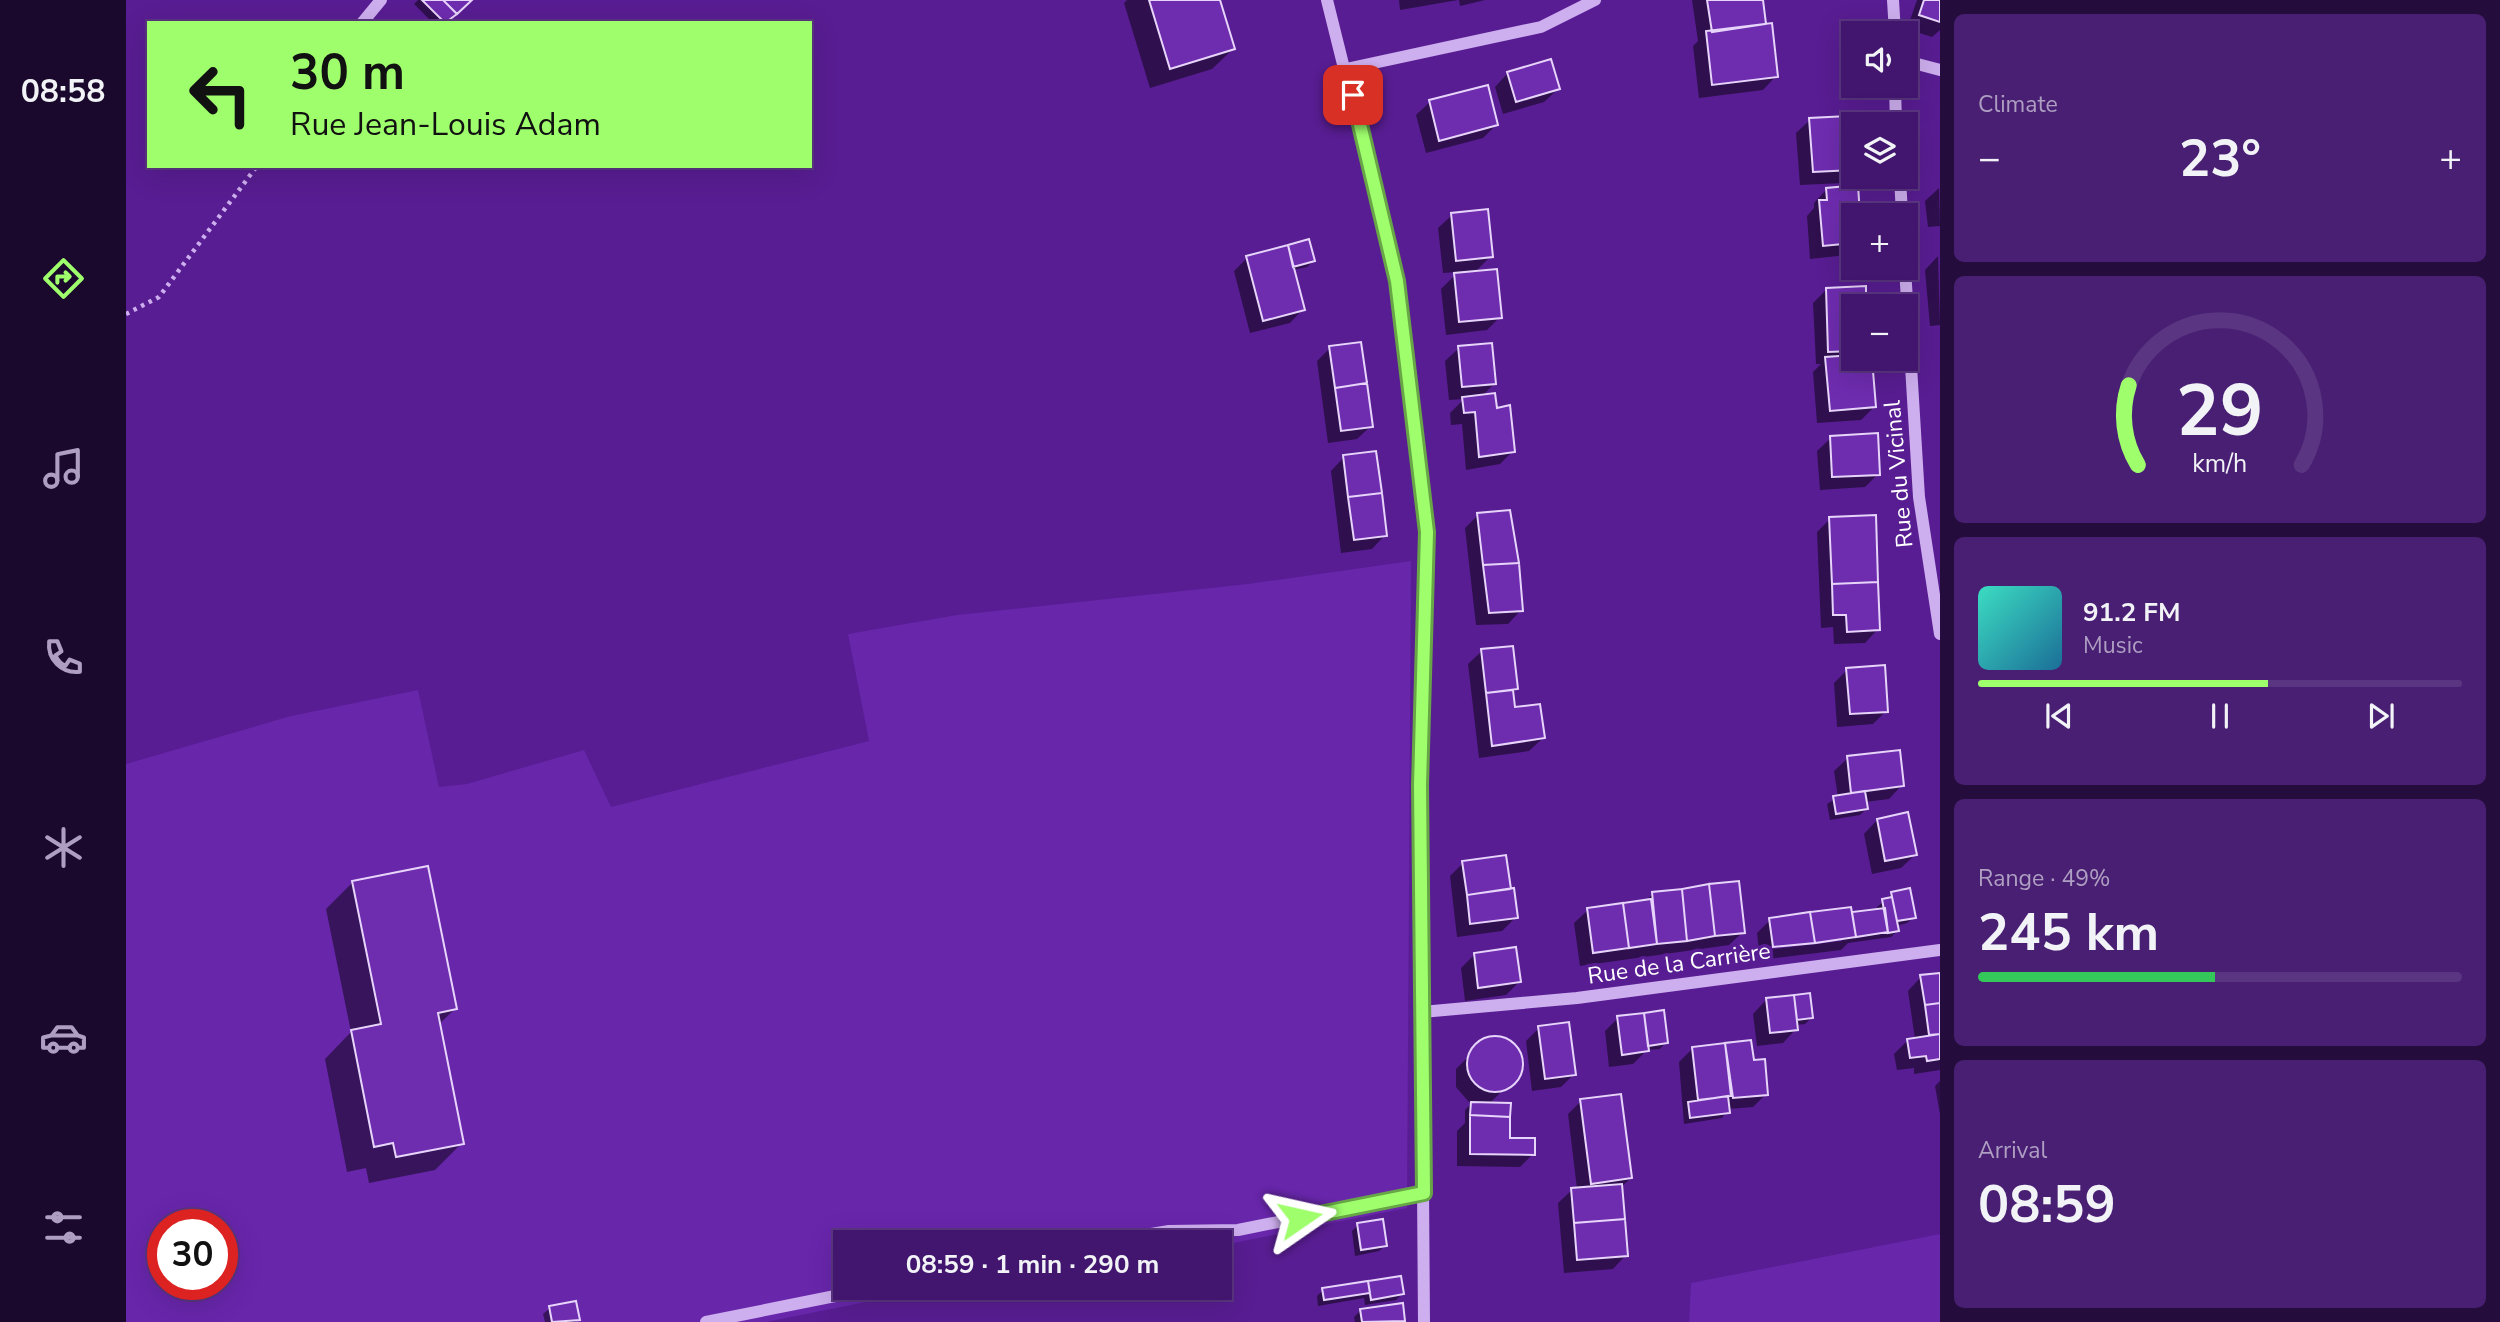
<!DOCTYPE html>
<meta charset="utf-8">
<style>
body{margin:0;font-family:"Nunito Sans",sans-serif;background:#491f73;color:#f1f3f6;height:100vh;display:flex;flex-direction:column;font-size:26px;white-space:nowrap}
*{box-sizing:border-box;margin:0}
p{font-size:23px;color:#ae9fc2}
.icon{flex:none;width:38px;height:38px;fill:none;stroke:currentColor;stroke-width:2;stroke-linecap:round;stroke-linejoin:round}
.map{position:relative;flex:1;overflow:hidden}
.sheet{display:flex;flex-direction:column;gap:14px;padding:14px;background:#240c3c;width:560px}
.sheet>*{flex:none}
.guide{position:absolute;left:21px;top:21px;width:665px;height:147px;border-radius:0px;box-shadow:0 7px 28px #0002,0 0 0 2px #5a3581;background:#9efe6c;color:#111;overflow:hidden}
.controls{position:absolute;left:1715px;top:21px;display:grid;gap:14px}
.controls a{display:grid;place-items:center;width:77px;height:77px;border-radius:0px;background:#42166e;box-shadow:0 7px 28px #0002,0 0 0 2px #5a3581;font-size:35px}
.speed{position:absolute;left:21px;top:1209px;display:flex;gap:14px;font-size:35px;font-weight:700;text-align:center}
.speed>*{display:grid;place-content:center;width:91px;height:91px;border-radius:50%;background:#42166e;box-shadow:0 7px 28px #0002,0 0 0 2px #5a3581;line-height:1}
.speed .limit{border:10px solid #d22;background:#fff;color:#111}
.pin{position:absolute;display:grid;place-items:center;width:60px;height:60px;color:#fff;margin:-30px;border-radius:14px;box-shadow:0 4px 10px #0006}
.me{position:absolute;width:77px;margin:-38px;rotate:79deg;stroke-linejoin:round;filter:drop-shadow(0 0 5px #0008)}
.turn{display:flex;align-items:center;gap:24px;height:147px;padding:0 28px;font-size:32px}
.turn .icon{width:91px;height:91px;stroke-width:2.5}
.turn b{display:block;font-size:49px;line-height:60px}
.big{font-size:52px;font-weight:700;line-height:1.1}
.sheet .tile{flex:1;display:flex;flex-direction:column;justify-content:center;gap:10px;min-width:0;padding:0 24px;border-radius:10px;background:#491f73}
.sheet .dial{align-items:center;gap:0}
.dial svg{height:182px;overflow:visible;fill:none;stroke:#5a3581;stroke-width:7;stroke-linecap:round;text-anchor:middle}
.dial text{fill:#f1f3f6;stroke:none}
.song{display:flex;align-items:center;gap:21px}
.cover{width:84px;height:84px;border-radius:10px;background:linear-gradient(135deg,hsl(170 70% 55%),hsl(200 70% 35%))}
.played{height:7px;border-radius:4px;background:linear-gradient(90deg,#9efe6c 60%,#5a3581 60%)}
.keys{display:flex;justify-content:space-around;direction:ltr}
.heat{display:flex;justify-content:space-between;align-items:center;font-size:38px;direction:ltr}
.charge{height:10px;border-radius:5px;background:linear-gradient(90deg,#34c759 49%,#5a3581 0)}
.trip{position:absolute;left:707px;top:1230px;width:399px;height:70px;border-radius:0px;background:#42166e;box-shadow:0 7px 28px #0002,0 0 0 2px #5a3581;font-weight:700;line-height:70px;text-align:center}
main{display:flex;flex:1;min-height:0}
.tabs{display:flex;flex-direction:column;width:126px;justify-content:space-around;align-items:center;background:#1a092c;color:#ae9fc2}
.tabs .icon{width:49px;height:49px}
.tabs .selected{color:#9efe6c}
.tabs b{font-size:32px;color:#f1f3f6}
.map>svg:first-child{display:block}
.green{fill:#6826ab;fill-rule:evenodd}
.shadow{fill:#0007;fill-rule:evenodd}
.building{fill:#6e2caf;stroke:#e7d4fa;stroke-width:2}
.lines{fill:none;stroke-linecap:round;stroke-linejoin:round}
.path{stroke:#cdaeee;stroke-width:4.5;stroke-dasharray:3.5 5;stroke-linecap:butt}
.minor{stroke:#cdaeee;stroke-width:12}
.route-casing{stroke:#67a546;stroke-width:18}
.route{stroke:#9efe6c;stroke-width:12}
.labels{text-anchor:middle;stroke-width:7;stroke-linejoin:round;paint-order:stroke}
.street-label{font-size:23px;fill:#fff;stroke:#581d92}
</style>
<main>
<nav class="tabs">
<b>08:58</b>
<svg class="icon selected" aria-label="directions" viewBox="0 0 24 24"><path d="M12 3l9 9-9 9-9-9zM9 14v-3h6M13 9l2 2-2 2"/></svg>
<svg class="icon" aria-label="music" viewBox="0 0 24 24"><path d="M9 18V5l10-2v13"/><circle cx="6" cy="18" r="3"/><circle cx="16" cy="16" r="3"/></svg>
<svg class="icon" aria-label="phone" viewBox="0 0 24 24"><path d="M5 4h4l2 5-3 2q2 4 5 5l2-3 5 2v4C11 20 4 13 5 4z"/></svg>
<svg class="icon" aria-label="climate" viewBox="0 0 24 24"><path d="M12 3v18M4 7l16 10M4 17L20 7"/></svg>
<svg class="icon" aria-label="car" viewBox="0 0 24 24"><path d="M5 17H2v-5l4-1 3-4h7l3 4 3 1v5h-3M9 17h6M6 11h13"/><circle cx="7" cy="17" r="2"/><circle cx="17" cy="17" r="2"/></svg>
<svg class="icon" aria-label="filters" viewBox="0 0 24 24"><path d="M4 7h16M4 17h16"/><circle cx="9" cy="7" r="2"/><circle cx="15" cy="17" r="2"/></svg>
</nav>
<div class="map">
<svg width="1814" height="1322" viewBox="0 0 1814 1322">
<rect width="100%" height="100%" fill="#581d92"/>
<path class="green" d="M1285 561 1281 1208 1107 1243 719 1242V1288H810L640 1322H0V764L165 716 292 690 313 787 341 784 458 750 485 807 743 741 722 634 831 615 1122 584ZM37 1225H96V1284H37Z
M1814 1234V1322H1563L1565 1283Z"/>
<path class="shadow" d="M292 0H343L321 23H307L288 4Z
M1001 0H1092L1107 49 1086 69 1024 88 998 3Z
M1273 0H1332L1274 10Z
M1333 0H1359L1334 6Z
M1566 0H1634L1650 76 1637 90 1573 98 1567 46 1572 41Z
M1791 0H1814V30L1806 37 1781 29Z
M1382 73 1432 89 1418 102 1377 114 1369 87Z
M1304 102 1371 124 1357 138 1300 153 1290 115Z
M1684 120 1722 146 1727 145V172L1717 183 1674 185 1670 133Z
M1730 187 1732 215H1727V249L1721 255 1684 259 1681 216 1688 208V203L1701 189Z
M1813 188 1814 226 1802 227 1799 201Z
M1326 215 1365 256 1348 273 1374 317 1361 330 1320 335 1315 289 1332 272 1317 273 1312 228Z
M1812 256 1814 325 1804 326 1799 270Z
M1121 258 1187 261 1181 267 1167 270 1177 309 1164 323 1124 333 1108 271Z
M1738 288 1739 306H1727V359H1744L1748 407 1735 420 1691 423 1687 372 1695 364H1690L1687 303 1701 289Z
M1204 348 1245 426 1231 439 1202 443 1191 361Z
M1333 348 1368 384 1355 397 1369 410 1387 451 1374 464 1340 470 1336 424 1325 425 1324 413 1338 399 1323 400 1319 361Z
M1705 438 1752 474 1739 487 1694 490 1691 451Z
M1218 457 1259 535 1246 549 1215 553 1205 471Z
M1352 515 1395 610 1382 624 1350 625 1339 528Z
M1704 519 1752 629 1739 643 1708 644 1707 627 1695 628 1691 532Z
M1356 651 1390 689 1386 693 1388 709 1417 738 1403 751 1353 758 1342 664Z
M1721 670 1760 711 1747 724 1711 727 1708 683Z
M1722 758 1776 785 1763 799 1739 802 1740 809 1734 815 1704 820 1701 804 1712 797 1708 771Z
M1751 820 1789 855 1775 868 1746 874 1738 834Z
M1337 863 1390 917 1376 931 1331 937 1324 876Z
M227 882 329 1009 312 1025 336 1143 309 1170 243 1183 240 1168 221 1172 199 1059 225 1032 200 909Z
M1527 894 1617 932 1603 945 1454 966 1448 923 1462 910 1519 901Z
M1766 894 1788 917 1781 923 1770 926 1771 931 1765 937 1722 943 1715 950 1634 960 1631 933 1644 920 1752 910 1751 907ZM1716 937V941L1639 950 1638 947Z
M1348 955 1393 982 1380 995 1339 1001 1335 968Z
M1814 974V1070L1788 1074V1068L1771 1070 1768 1054 1782 1040 1789 1039 1782 991 1795 977Z
M1682 995 1685 1018 1679 1024 1670 1025V1029L1657 1043 1631 1046 1627 1014 1640 1000Z
M1492 1018 1540 1042 1534 1049 1521 1050 1507 1064 1483 1067 1479 1031Z
M1413 1028 1448 1074 1435 1087 1406 1091 1400 1041Z
M1360 1039 1379 1040 1393 1056 1392 1075 1362 1105 1382 1140 1407 1154 1394 1167 1331 1166V1131L1339 1123V1110L1347 1102H1343L1330 1087V1069Z
M1624 1042 1626 1061 1640 1094 1627 1107 1602 1109 1596 1118 1558 1124 1553 1062 1567 1048Z
M1814 1081V1114L1809 1086Z
M1455 1101 1505 1178 1494 1188 1500 1255 1487 1269 1438 1273 1432 1203 1446 1190 1451 1189 1442 1114Z
M1232 1225 1259 1245 1253 1251 1229 1256 1226 1231Z
M1197 1290 1276 1294 1270 1300 1239 1305 1238 1298 1192 1306 1191 1296Z
M1276 1305 1278 1322H1229L1228 1317 1234 1311Z
M424 1308 452 1319 449 1322H419L417 1314Z"/>
<path class="building" d="M296 0H317L331 14 319 23Z
M317 0H346L331 14Z
M1023 0H1094L1109 49 1044 69Z
M1581 0H1637L1640 24 1586 32Z
M1798 0H1814V22L1793 15Z
M1646 23 1652 77 1586 85 1580 31Z
M1425 59 1434 89 1390 102 1381 72Z
M1362 85 1372 125 1313 141 1303 100Z
M1722 116 1724 144 1727 143V170L1687 172 1683 118Z
M1732 185 1734 215H1727V243L1697 246 1693 200H1701L1700 188Z
M1362 209 1367 257 1330 261 1325 213Z
M1183 239 1189 261 1167 267 1162 245Z
M1162 245 1179 310 1137 321 1120 256Z
M1371 269 1376 318 1333 322 1328 273Z
M1740 286V306H1727V351L1702 352 1700 288Z
M1235 342 1241 383 1209 388 1203 346Z
M1366 343 1370 384 1336 387 1332 346Z
M1727 355V359H1746L1750 407 1704 411 1699 357Z
M1241 383 1247 427 1215 431 1209 388Z
M1369 393 1371 408 1384 405 1389 452 1353 457 1349 412 1338 413 1336 397Z
M1752 433 1754 475 1706 477 1704 436Z
M1250 451 1256 493 1222 497 1217 455Z
M1256 493 1261 536 1228 540 1222 497Z
M1384 510 1393 563 1357 565 1351 513Z
M1750 515 1752 582 1706 584 1703 517Z
M1393 563 1397 611 1363 613 1357 565Z
M1752 582 1754 630 1721 632 1720 615H1707L1706 584Z
M1387 646 1392 689 1360 693 1355 649Z
M1759 665 1762 712 1724 714 1720 668Z
M1387 690 1389 707 1414 704 1419 738 1366 746 1360 693Z
M1774 750 1778 786 1725 793 1721 756Z
M1739 791 1742 809 1710 814 1707 796Z
M1782 812 1791 855 1759 861 1751 819Z
M1380 855 1385 889 1341 895 1336 861Z
M302 866 331 1009 312 1013 338 1144 270 1157 267 1143 248 1147 225 1030 255 1024 226 881Z
M1613 881 1619 933 1589 936 1583 884Z
M1583 884 1589 936 1561 941 1556 889Z
M1388 888 1392 918 1344 924 1341 895Z
M1784 888 1790 918 1771 921 1765 892Z
M1556 889 1561 941 1531 944 1526 892Z
M1766 897 1773 931 1762 933 1756 899Z
M1525 899 1531 944 1503 948 1497 903Z
M1497 903 1503 948 1467 953 1461 908Z
M1725 907 1730 937 1689 943 1684 912Z
M1759 908 1762 932 1730 937 1726 912Z
M1684 912 1689 943 1647 947 1643 918Z
M1390 947 1395 982 1352 988 1348 953Z
M1814 973V1003L1799 1005 1794 975Z
M1684 993 1687 1018 1671 1020 1668 995Z
M1668 995 1672 1030 1644 1033 1640 998Z
M1814 1003V1034L1803 1035 1799 1005Z
M1538 1010 1542 1043 1522 1046 1518 1013Z
M1518 1013 1523 1051 1496 1055 1491 1016Z
M1443 1022 1450 1075 1419 1079 1412 1026Z
M1814 1034V1059L1801 1061 1800 1056 1784 1058 1781 1039Z
M1341 1064a28 28 0 1 1 56 0a28 28 0 1 1-56 0Z
M1625 1040 1628 1060 1639 1059 1642 1095 1607 1098 1599 1043Z
M1599 1043 1605 1096 1572 1100 1566 1047Z
M1495 1094 1506 1178 1465 1184 1454 1099Z
M1602 1096 1604 1113 1564 1118 1562 1102Z
M1345 1102 1385 1103 1384 1117 1344 1115Z
M1344 1115 1384 1117V1138H1409V1155L1344 1154Z
M1496 1184 1499 1219 1448 1223 1445 1188Z
M1257 1219 1261 1246 1235 1250 1231 1223Z
M1499 1219 1502 1256 1451 1260 1448 1223Z
M1275 1276 1278 1294 1245 1300 1242 1281Z
M1242 1281 1244 1293 1198 1300 1196 1288Z
M450 1301 454 1320 426 1322 423 1306Z
M1277 1303 1279 1321 1236 1322 1234 1309Z"/>
<g class="lines">
<path class="path" d="M0 314 33 297 131 166"/>
<path class="minor" d="M1201 0 1271 281 1301 532 1294 785 1298 1322
M1767 0 1769 33
M236 23 255 0
M1780 61 1814 70
M1220 69 1415 27 1469 0
M1769 86 1770 124
M1774 177 1776 215
M1779 268 1793 497 1814 634
M1296 1012 1451 998 1814 950
M978 1242 1043 1231 1112 1230 1298 1193
M580 1322 749 1288"/>
</g>
<g class="lines">
<g class="route-casing">
<path id="route" d="M1174 1218 1298 1193 1294 785 1301 532 1271 281 1227 95"/>
</g>
<use href="#route" class="route"/>
</g>
<g class="labels">
<g class="street-label">
<text transform="translate(1772 474) rotate(-95)" y="8">Rue du Vicinal</text>
<text transform="translate(1553 963) rotate(-8)" y="8">Rue de la Carrière</text>
</g>
</g>
</svg>
<div class="controls">
<a><svg class="icon" aria-label="sound" viewBox="0 0 24 24"><path d="M4 9h4l5-4v14l-5-4H4zM17 9q2 3 0 6"/></svg></a>
<a><svg class="icon" aria-label="layers" viewBox="0 0 24 24"><path d="M12 4l9 5-9 5-9-5zM3 14l9 5 9-5"/></svg></a>
<a>+</a>
<a>−</a>
</div>
<div class="speed"><div class="limit">30</div></div>
<div class="pin" style="left:1227px;top:95px;background:#d93025"><svg class="icon" aria-label="arrive" viewBox="0 0 24 24"><path d="M6 21V4h12l-3 4 3 4H6"/></svg></div>
<svg class="me" style="left:1174px;top:1218px" viewBox="-20 -20 40 40"><path d="M0-17L14 15 0 8-14 15z" fill="#9efe6c" stroke="#fff" stroke-width="4"/></svg>
<div class="trip">08:59 · 1 min · 290 m</div>
<div class="guide">
<div class="turn"><svg class="icon" aria-label="left" viewBox="0 0 24 24"><path d="M17 20v-9H6M10 6l-5 5 5 5"/></svg><div><b>30 m</b>Rue Jean-Louis Adam</div></div>
</div>
</div>
<section class="sheet">
<div class="tile"><p>Climate</p>
<div class="heat"><a>−</a><b class="big">23°</b><a>+</a></div>
</div>
<div class="tile dial"><svg viewBox="0 0 100 80">
<path d="M14 69A42 42 0 1 1 86 69"/>
<path d="M14 69A42 42 0 0 1 10 34" stroke="#9efe6c"/>
<text x="50" y="56" font-size="32" font-weight="700">29</text>
<text x="50" y="72" font-size="11">km/h</text>
</svg></div>
<div class="tile">
<div class="song"><i class="cover"></i><div><b>91.2 FM</b><p>Music</p></div></div>
<div class="played"></div>
<div class="keys"><svg class="icon" aria-label="previous" viewBox="0 0 24 24"><path d="M18 5L8 12l10 7zM5 5v14"/></svg><svg class="icon" aria-label="pause" viewBox="0 0 24 24"><path d="M8 5v14M16 5v14"/></svg><svg class="icon" aria-label="next" viewBox="0 0 24 24"><path d="M6 5l10 7-10 7zM19 5v14"/></svg></div>
</div>
<div class="tile"><p>Range · 49%</p><b class="big">245 km</b><div class="charge"></div></div>
<div class="tile"><p>Arrival</p><b class="big">08:59</b></div>
</section>
</main>
